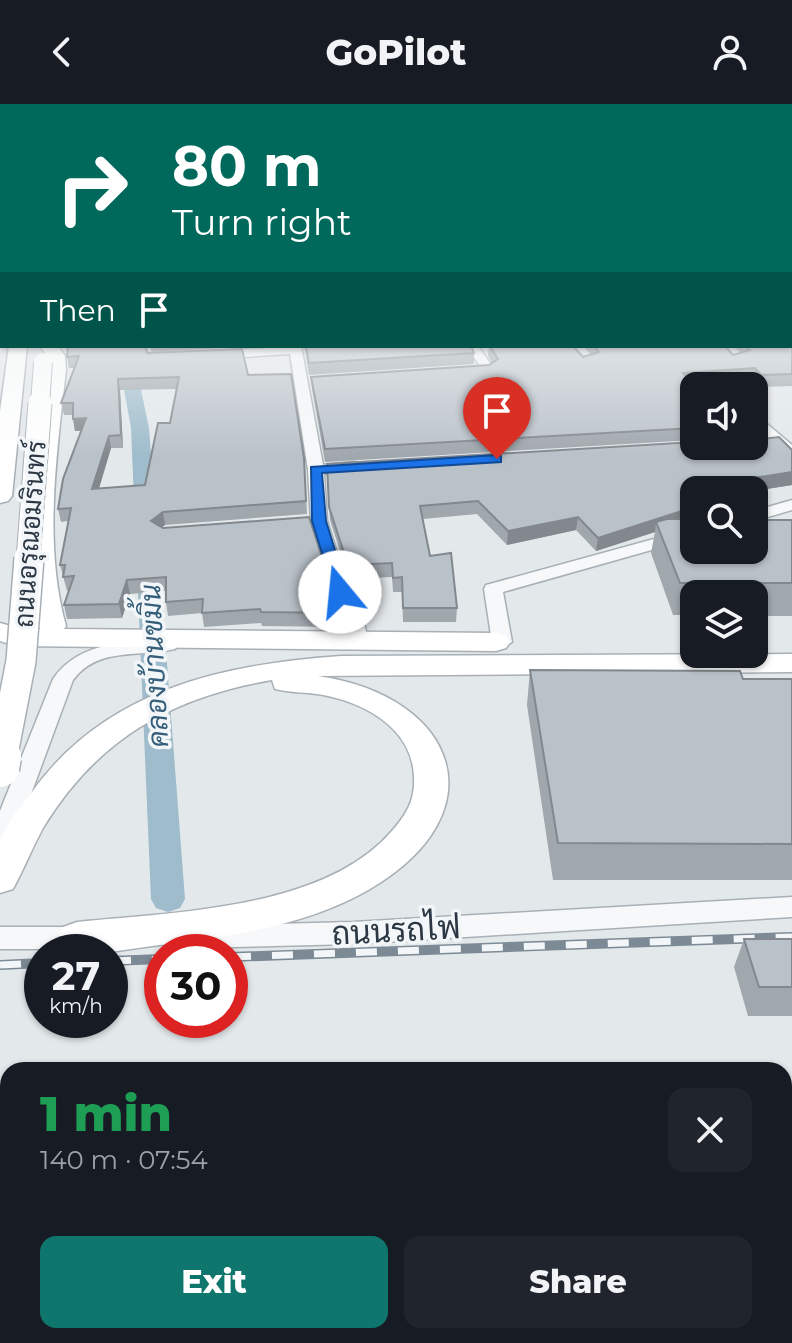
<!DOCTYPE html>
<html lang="en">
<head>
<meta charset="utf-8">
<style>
	body { margin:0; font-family:Montserrat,Sarabun,sans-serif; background:#20242c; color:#f1f3f6; height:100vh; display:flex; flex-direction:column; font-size:30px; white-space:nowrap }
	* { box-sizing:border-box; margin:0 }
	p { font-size:26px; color:#9ea1a6 }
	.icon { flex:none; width:44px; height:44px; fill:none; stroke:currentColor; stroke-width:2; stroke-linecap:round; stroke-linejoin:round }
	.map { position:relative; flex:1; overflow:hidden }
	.panel { position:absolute; left:0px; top:958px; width:792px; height:282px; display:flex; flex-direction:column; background:#171b24; border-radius:24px 24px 0 0; box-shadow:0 2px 6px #0004 }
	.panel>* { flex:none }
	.banner { position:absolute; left:0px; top:0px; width:792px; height:244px; box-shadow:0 2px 6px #0004; background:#00695c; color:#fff; overflow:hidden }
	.tools { position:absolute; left:680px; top:268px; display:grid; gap:16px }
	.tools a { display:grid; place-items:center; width:88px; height:88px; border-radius:16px; background:#171b24; box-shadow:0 2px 6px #0004; font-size:40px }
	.speed { position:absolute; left:24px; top:830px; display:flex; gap:16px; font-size:40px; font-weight:700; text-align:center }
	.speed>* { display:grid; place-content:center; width:104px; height:104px; border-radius:50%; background:#171b24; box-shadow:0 2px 6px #0004; line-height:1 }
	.speed small { font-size:20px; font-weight:400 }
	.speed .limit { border:12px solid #d22; background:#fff; color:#111 }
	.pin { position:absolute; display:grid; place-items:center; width:68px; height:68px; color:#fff; margin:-82px -34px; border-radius:50% 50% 50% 0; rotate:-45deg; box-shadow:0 0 8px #0007 }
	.pin .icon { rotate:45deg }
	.me { position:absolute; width:88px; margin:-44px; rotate:343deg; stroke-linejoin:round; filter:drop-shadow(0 0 6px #0008) }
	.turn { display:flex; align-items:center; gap:28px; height:168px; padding:0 40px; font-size:36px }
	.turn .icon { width:104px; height:104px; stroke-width:2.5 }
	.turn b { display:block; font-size:56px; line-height:68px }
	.then { display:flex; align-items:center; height:76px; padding:0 40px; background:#0003; gap:16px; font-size:30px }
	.round { display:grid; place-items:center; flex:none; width:84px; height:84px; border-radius:16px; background:#20242c }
	.headline { display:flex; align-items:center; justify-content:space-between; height:136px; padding:0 40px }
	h1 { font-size:48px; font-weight:800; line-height:60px; color:#1e9e55 }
	.action { display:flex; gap:16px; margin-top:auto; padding:16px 40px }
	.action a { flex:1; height:92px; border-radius:16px; background:#0f766e; color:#fff; font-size:32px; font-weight:800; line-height:92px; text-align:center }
	.action a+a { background:#20242c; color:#f1f3f6 }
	header { display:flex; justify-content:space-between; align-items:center; height:104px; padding:0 40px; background:#171b24; font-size:36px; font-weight:800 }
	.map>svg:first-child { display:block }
	.water { fill:#9ebccb }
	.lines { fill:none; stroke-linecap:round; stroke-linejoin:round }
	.canal { fill:#9ebccb; fill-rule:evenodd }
	.street-casing { stroke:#a8b0b6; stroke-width:3 }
	.secondary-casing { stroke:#a8b0b6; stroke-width:3 }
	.street { fill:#f6f8f9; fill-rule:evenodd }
	.secondary { fill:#fff; fill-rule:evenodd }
	.rail-casing { stroke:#7c8a95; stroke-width:10 }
	.rail { stroke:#f3f6f8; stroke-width:7; stroke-dasharray:21; stroke-linecap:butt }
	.secondary-bridge-far3-casing { stroke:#a8b0b6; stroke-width:20; stroke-linecap:butt }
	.secondary-bridge-far2-casing { stroke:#a8b0b6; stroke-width:25; stroke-linecap:butt }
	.secondary-bridge-far1-casing { stroke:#a8b0b6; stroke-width:32; stroke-linecap:butt }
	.secondary-bridge-casing { stroke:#a8b0b6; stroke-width:41; stroke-linecap:butt }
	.secondary-bridge-far3 { stroke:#fff; stroke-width:18 }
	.secondary-bridge-far2 { stroke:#fff; stroke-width:23 }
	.secondary-bridge-far1 { stroke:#fff; stroke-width:29 }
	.secondary-bridge { stroke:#fff; stroke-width:38 }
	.wall { fill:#a0a7ad; fill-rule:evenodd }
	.shaded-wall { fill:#82888d }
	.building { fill:#bac2c9; stroke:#82888d; stroke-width:2; fill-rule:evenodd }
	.route { fill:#1a73e8; stroke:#114b97; stroke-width:2 }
	.labels { text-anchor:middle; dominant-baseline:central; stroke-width:7; stroke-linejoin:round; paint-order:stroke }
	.street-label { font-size:26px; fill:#2b3844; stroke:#f3f6f8 }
	.water-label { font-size:28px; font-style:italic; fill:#345e79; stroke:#f3f6f8 }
	.near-street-label { font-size:32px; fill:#2b3844; stroke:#f3f6f8 }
</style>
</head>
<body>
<header><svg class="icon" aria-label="back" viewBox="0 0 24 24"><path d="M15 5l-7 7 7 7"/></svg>GoPilot<svg class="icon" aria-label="person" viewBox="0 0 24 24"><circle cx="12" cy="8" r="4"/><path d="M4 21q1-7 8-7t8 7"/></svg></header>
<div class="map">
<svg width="792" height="1239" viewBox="0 0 792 1239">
	<rect width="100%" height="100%" fill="#e3e8eb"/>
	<polygon class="water" points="0,1096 8,1097 8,1232 663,1232 664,1239 0,1239"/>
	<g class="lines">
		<polygon class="canal" points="131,242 147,242 154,266 140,281 149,324 185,795 180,804 168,808 156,804 151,795 131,324 123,280 137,265"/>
		<defs>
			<g id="street">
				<polygon points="301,242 323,361 355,358 363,363 355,368 324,370 327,417 349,486 360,499 368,537 358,543 348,537 342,500 331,488 311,417 308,366 290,250 214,255 208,251 214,247"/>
				<polygon points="466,242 478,242 494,265 493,268 461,271 461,265 480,262"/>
				<polygon points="754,309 792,341 792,354 787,352 754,321"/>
				<polygon points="792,396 792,406 754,417 754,407"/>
				<polygon points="694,424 694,434 503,488 512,538 502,544 492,538 484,485 486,481"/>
				<path d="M168,535L175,537L178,541L175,545C140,554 98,542 73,576L13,739L9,745L0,748V707L53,575C79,537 126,538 168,535Z"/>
				<polygon points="792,793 792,813 353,840 190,844 180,841 176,833 180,825 190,822 353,818"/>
				<polygon points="0,823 88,823 98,826 102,834 98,842 88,845 0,845"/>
			</g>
			<g id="secondary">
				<polygon points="9,242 27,242 12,392 8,397 0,399 0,307"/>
				<path d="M40,242H58L65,252L66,266C57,349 43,440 66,522L64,525L496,529L506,532L510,538L506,544L496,547L15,542L0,537V519L18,524L40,525C13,467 38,330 48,266L47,252Z"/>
				<path d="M792,550V568L318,572C457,592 501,708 370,785C309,821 229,833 160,841C130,844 91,855 63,845L57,834L63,823L77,818C173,808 323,806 391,728C406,711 415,697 414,674C413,625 366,599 323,591C307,588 291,589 275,585L272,576C172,593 97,635 43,724C32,744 24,765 13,785L0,789C0,774 0,755 0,740C3,722 21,703 32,688C105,586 222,560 341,552Z"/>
			</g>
		</defs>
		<use href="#street" class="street-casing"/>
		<use href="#secondary" class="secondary-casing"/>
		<use href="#street" class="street"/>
		<use href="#secondary" class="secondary"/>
		<defs>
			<g id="rail">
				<polyline points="230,853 792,833"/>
				<polyline points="110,857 162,855"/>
				<polyline points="0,861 42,859"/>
			</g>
		</defs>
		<use href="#rail" class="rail-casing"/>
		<use href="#rail" class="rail"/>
		<defs>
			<polyline id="secondary-bridge-far3" points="40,301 43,258"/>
			<polyline id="secondary-bridge-far2" points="28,456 40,299"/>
			<polyline id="secondary-bridge-far1" points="2,655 21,557 29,454"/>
			<polyline id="secondary-bridge" points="0,664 2,653"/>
		</defs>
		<use href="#secondary-bridge-far3" class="secondary-bridge-far3-casing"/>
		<use href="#secondary-bridge-far2" class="secondary-bridge-far2-casing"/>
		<use href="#secondary-bridge-far1" class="secondary-bridge-far1-casing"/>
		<use href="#secondary-bridge" class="secondary-bridge-casing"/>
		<use href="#secondary-bridge-far3" class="secondary-bridge-far3"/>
		<use href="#secondary-bridge-far2" class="secondary-bridge-far2"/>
		<use href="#secondary-bridge-far1" class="secondary-bridge-far1"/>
		<use href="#secondary-bridge" class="secondary-bridge"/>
	</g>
	<g class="wall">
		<polygon points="792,180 792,282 758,283 752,276 693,280 694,336 325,358 312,285 311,273 489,261 492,259 488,252 489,242 573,242 583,253 591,251 583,242 725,242 733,251 740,249 734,242 790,242"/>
		<polygon points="151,242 239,242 239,243 151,248"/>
		<polygon points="304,242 471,242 474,249 474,260 309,271"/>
		<path d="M147,249L248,271L304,354L307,410L165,421L162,423L340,509L341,523L262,522L261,519L204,523L202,509L168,512L166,498V487L130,490L122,514L67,515L64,501L69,486L67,487L60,461L68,417L61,418L58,405L81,327H75L73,311H64L61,299L74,264H69L67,253ZM177,285L170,319L145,381L99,384L111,344H123L120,286Z"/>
		<polygon points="327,360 792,381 754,387 694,386 694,446 792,416 792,512 754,512 754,490 694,490 694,511 673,511 651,449 655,428 596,447 576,426 507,441 477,410 423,415 430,452 457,504 456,518 403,518 402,488 393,488 392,473 349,475 330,416"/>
		<polygon points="530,566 743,575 792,575 792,776 553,776 527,601"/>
		<polygon points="744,835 792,835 792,912 748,912 734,863"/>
		<polygon points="784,1106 792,1106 792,1239 727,1239 727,1232 784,1232"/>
	</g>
	<g class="shaded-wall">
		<polygon points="118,275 120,286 123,344 121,331"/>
		<polygon points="86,314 88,326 75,327 73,315"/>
		<polygon points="109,332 111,344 95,398 92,385"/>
		<polygon points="792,368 792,381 754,387 732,386 734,377"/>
		<polygon points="694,403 694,415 656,418 655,428 596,447 598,434"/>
		<polygon points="163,408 165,421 153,430 151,417"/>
		<polygon points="578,413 576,426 507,441 508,427"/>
		<polygon points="127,476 130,490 122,514 119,500"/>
	</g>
	<g class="building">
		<polygon points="790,180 792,180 792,270 761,271 755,264 683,269 696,282 694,282 694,324 325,345 311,273 489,261 498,255 490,242 573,242 583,253 599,248 594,242 725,242 733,251 750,246 746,242 790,242"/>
		<path d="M68,242H145L147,249L242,245L248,271L291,270L304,354L306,397L163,408L151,417L163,424L309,413L340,509L261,508L260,505L202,509L203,495L166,498V473L127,476L119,500L64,501L74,472L63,473L65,461H60L71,404L58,405L63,375L86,314L73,315V299H61L79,252L67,253ZM179,273L170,319H158L145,381L92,385L109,332L121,331L118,275Z"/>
		<polygon points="306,242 471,242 474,249 309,259"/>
		<polygon points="779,333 792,346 792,368 734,377 743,386 694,386 694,403 598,434 578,413 508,427 478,397 420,402 430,452 451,449 457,504 403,504 402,473 393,474 392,459 348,461 329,403 327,360 694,338 694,342 754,342 754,336"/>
		<polygon points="667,415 694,415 694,446 754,446 754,416 792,416 792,479 680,479 656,418"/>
		<polygon points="530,566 740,567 743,575 792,575 792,740 558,739"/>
		<polygon points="744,835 792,835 792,883 759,883"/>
		<rect x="784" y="1106" width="8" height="94"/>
		<polygon points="784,1217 792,1219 792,1239 740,1239 740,1232 784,1232"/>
	</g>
	<linearGradient id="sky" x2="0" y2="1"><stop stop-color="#8ab7dc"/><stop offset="0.51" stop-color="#f2f5f6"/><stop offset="1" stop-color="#f2f5f6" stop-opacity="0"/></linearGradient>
	<rect width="792" height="353" fill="url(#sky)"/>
	<polygon class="route" points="497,351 501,352 501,358 322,369 326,417 348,488 340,492 335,491 312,417 311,363"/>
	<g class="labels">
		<g class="street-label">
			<text transform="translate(30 430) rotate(-86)">ถนนอรุณอมรินทร์</text>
		</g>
		<g class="water-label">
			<text transform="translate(154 562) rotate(-93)">คลองบ้านขมิ้น</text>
		</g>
		<g class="near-street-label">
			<text transform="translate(396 826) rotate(-3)">ถนนรถไฟ</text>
		</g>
	</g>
</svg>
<div class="tools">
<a><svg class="icon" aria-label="sound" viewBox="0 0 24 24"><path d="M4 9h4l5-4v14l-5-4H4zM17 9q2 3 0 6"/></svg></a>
<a><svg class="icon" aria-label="search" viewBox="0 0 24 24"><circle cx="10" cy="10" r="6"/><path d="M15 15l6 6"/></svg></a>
<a><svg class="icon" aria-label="layers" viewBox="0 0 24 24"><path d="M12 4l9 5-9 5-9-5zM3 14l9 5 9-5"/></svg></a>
</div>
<div class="speed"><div>27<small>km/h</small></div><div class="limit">30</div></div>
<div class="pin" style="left:497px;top:355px;background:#d93025"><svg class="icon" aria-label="arrive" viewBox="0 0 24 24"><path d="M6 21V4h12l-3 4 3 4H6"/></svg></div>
<svg class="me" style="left:340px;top:488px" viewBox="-20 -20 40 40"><circle r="19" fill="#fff"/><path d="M0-13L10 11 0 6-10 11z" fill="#1a73e8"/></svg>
<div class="banner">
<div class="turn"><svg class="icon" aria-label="right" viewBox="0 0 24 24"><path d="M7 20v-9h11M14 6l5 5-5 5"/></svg><div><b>80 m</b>Turn right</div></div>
<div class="then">Then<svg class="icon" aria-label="arrive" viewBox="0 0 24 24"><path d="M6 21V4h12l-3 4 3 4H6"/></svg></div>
</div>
<section class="panel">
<div class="headline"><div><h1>1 min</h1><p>140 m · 07:54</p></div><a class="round"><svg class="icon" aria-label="close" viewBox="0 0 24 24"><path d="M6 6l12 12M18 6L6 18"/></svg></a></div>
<div class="action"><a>Exit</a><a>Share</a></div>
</section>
</div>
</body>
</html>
